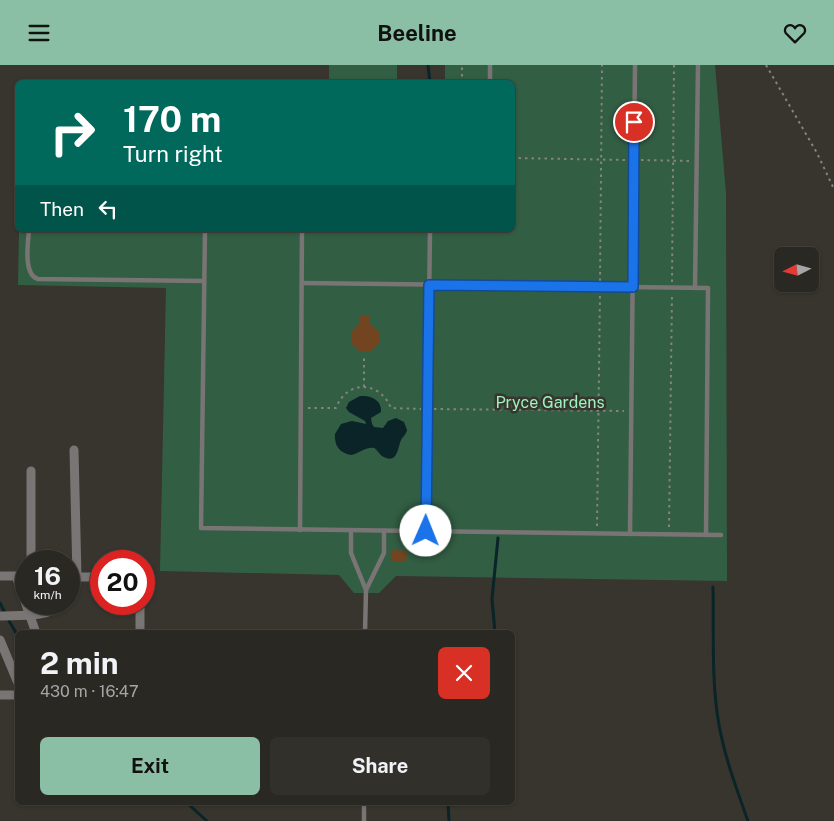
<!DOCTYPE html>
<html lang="en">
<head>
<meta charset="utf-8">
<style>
	body { margin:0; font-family:"Public Sans",sans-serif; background:#31302a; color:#f1f3f6; height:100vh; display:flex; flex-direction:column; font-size:19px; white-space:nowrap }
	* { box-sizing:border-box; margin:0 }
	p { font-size:16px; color:#a5a6a5 }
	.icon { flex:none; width:28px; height:28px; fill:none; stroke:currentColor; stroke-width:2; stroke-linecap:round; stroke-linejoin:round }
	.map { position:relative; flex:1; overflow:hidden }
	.details { position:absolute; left:15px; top:565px; width:500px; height:175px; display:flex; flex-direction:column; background:#292822; border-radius:8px; box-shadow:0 1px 4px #0004,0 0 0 1px #454440 }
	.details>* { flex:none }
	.top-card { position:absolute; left:15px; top:15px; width:500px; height:152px; border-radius:8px; box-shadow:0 1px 4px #0004,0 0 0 1px #454440; background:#00695c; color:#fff; overflow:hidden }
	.needle { width:32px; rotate:264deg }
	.controls { position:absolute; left:774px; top:182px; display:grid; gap:10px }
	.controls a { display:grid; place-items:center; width:45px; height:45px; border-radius:8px; background:#292822; box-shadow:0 1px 4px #0004,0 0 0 1px #454440; font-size:25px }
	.speed { position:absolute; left:15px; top:485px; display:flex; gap:10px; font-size:25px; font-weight:700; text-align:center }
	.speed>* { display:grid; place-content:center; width:65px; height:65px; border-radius:50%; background:#292822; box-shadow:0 1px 4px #0004,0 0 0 1px #454440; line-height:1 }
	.speed small { font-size:12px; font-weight:400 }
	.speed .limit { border:8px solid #d22; background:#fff; color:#111 }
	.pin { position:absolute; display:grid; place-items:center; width:42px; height:42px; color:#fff; margin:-21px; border:2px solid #fff; border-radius:50%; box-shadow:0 1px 5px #0007 }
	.me { position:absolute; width:55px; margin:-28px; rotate:1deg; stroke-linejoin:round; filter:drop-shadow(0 0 4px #0008) }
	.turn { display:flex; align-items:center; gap:18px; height:105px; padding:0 25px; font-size:22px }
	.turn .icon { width:65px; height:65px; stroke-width:2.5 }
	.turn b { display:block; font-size:35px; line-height:42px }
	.then { display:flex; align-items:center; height:48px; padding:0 25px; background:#0003; gap:10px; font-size:19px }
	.round { display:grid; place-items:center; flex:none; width:52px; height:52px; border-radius:8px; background:#31302a }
	.headline { display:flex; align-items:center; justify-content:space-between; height:85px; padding:0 25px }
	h1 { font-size:30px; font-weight:700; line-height:38px }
	.action { display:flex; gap:10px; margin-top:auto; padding:10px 25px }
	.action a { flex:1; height:58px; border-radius:8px; background:#8abfa5; color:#111; font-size:20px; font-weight:700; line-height:58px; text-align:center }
	.action a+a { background:#31302a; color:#f1f3f6 }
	header { display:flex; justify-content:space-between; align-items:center; height:65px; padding:0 25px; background:#8abfa5; color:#111; font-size:22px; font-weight:700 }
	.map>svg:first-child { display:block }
	.green { fill:#325e44 }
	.water { fill:#0a2427 }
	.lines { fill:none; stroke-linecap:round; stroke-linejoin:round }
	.stream { stroke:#0a2427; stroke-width:3 }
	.building { fill:#724420 }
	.path { stroke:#85837d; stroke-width:2; stroke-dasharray:2.5 4; stroke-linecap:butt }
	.service { stroke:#797574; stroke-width:4.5 }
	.minor { stroke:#797574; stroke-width:9 }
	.route-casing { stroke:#114b97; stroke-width:12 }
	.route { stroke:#1a73e8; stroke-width:9 }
	.labels { text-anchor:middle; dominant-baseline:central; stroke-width:5; stroke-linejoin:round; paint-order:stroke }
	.park-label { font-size:16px; fill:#9df3bf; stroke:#37352e }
</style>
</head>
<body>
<header><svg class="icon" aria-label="menu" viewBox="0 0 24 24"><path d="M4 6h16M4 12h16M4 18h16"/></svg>Beeline<svg class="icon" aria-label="heart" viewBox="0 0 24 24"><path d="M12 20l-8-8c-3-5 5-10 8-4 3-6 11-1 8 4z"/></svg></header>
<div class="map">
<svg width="834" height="756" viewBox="0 0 834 756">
	<rect width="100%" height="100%" fill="#37352e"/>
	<g class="green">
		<rect x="329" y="0" width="68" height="17"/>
		<polygon points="445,0 715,0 726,128 727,516 396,511 379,528 354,528 339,510 160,506 166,223 18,220 19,165 512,165 512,18 445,17"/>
	</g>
	<path class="water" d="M360,331C371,330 382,335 381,347L371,353L372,359L374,362L383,363L388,356L396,353L404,357L407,365C406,370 403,371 401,375C398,381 398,401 382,391C379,389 377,384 374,383C367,381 358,389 351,390C340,388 334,381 335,369L341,359L352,356L366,359L365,356L349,347L346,343L349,337Z"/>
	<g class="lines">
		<g class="stream">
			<polyline points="428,0 430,18"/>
			<path d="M713,522C714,567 711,615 719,660C725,693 737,725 748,756"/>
			<polyline points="0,538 4,546"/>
			<polyline points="9,556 18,571"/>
			<polyline points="495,568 492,534 498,473"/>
			<polyline points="187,738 207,756"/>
			<polyline points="448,738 449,756"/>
		</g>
	</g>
	<g class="building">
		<polygon points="370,250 370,259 379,267 379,278 371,286 360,287 352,279 351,267 359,259 359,251"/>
		<polygon points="392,485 407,486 406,497 391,496"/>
	</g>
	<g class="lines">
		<g class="path">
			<polyline points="766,0 817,88 834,124"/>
			<polyline points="462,18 462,0"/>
			<polyline points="512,93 627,95"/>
			<polyline points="641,95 689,96"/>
			<polyline points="600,216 602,0"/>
			<polyline points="672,217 674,0"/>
			<polyline points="364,322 364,291"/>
			<path d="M308,343H336C347,314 380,316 391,343L421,344"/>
			<polyline points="434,344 624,346"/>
			<polyline points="597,461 600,228"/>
			<polyline points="669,462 672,229"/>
		</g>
		<g class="service">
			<polyline points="490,18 490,0"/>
			<path d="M29,165C28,178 23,210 38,214L204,216"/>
			<polyline points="205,165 201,463 721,470"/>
			<polyline points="302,218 708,223 706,470"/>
			<polyline points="695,223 698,0"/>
			<polyline points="300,465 302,165"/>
			<polyline points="351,465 351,488 366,525 365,568"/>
			<polyline points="426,466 430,165"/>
			<polyline points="630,469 635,0"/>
			<polyline points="366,525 384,488 384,466"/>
			<polyline points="364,756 364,738"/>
		</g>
		<g class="minor">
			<polyline points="31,496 31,406"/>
			<polyline points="0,511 26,511"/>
			<polyline points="16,511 36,568"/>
			<polyline points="69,512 101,512"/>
			<polyline points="69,532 77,512 74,385"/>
			<path d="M0,551C19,550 48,553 63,539"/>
			<polyline points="140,568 140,539"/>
			<polyline points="0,575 18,618"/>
			<polyline points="0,630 18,630"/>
		</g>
	</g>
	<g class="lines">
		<defs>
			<polyline id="route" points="426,466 429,220 633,222 634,57"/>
		</defs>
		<use href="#route" class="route-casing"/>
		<use href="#route" class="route"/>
	</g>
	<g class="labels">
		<g class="park-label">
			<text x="550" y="337">Pryce Gardens</text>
		</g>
	</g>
</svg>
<div class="controls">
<a><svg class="needle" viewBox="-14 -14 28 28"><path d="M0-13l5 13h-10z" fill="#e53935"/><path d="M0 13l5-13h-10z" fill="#a5a6a5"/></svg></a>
</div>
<div class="speed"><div>16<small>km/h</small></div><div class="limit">20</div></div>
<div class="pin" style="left:634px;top:57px;background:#d93025"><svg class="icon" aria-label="arrive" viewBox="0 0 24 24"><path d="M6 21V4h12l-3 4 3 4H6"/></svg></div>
<svg class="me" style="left:426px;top:466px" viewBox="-20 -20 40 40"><circle r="19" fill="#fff"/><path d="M0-13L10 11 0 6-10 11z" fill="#1a73e8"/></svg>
<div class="top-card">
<div class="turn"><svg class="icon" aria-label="right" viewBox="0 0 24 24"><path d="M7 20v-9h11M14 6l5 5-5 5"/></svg><div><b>170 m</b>Turn right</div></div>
<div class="then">Then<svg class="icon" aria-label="left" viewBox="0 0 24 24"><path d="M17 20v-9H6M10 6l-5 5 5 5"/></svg></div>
</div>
<section class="details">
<div class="headline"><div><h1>2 min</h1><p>430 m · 16:47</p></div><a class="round" style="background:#d93025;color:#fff"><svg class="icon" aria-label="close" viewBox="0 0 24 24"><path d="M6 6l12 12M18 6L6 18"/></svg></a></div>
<div class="action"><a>Exit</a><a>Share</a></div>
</section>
</div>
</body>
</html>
